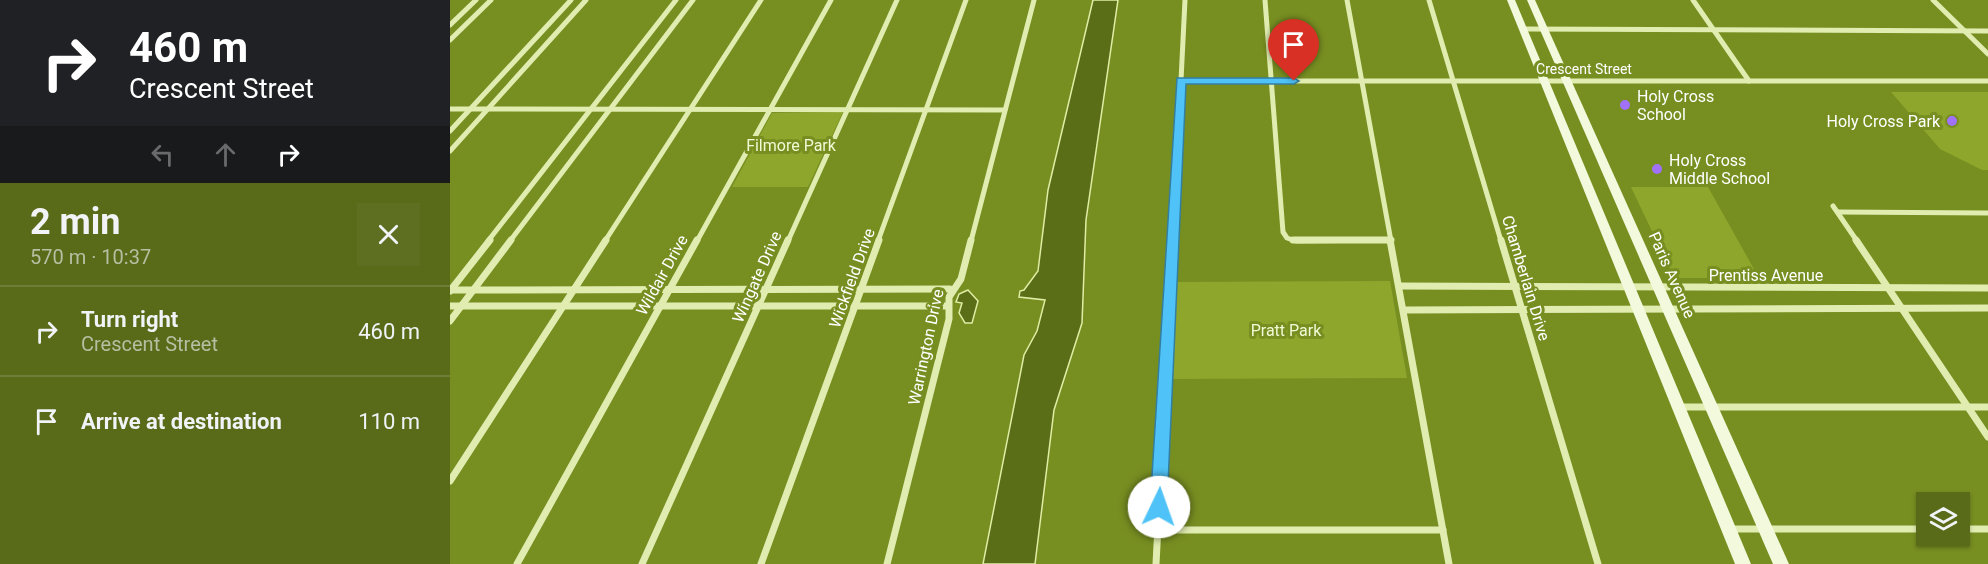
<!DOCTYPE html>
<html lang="en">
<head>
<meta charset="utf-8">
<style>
	body { margin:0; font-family:Roboto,sans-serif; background:#5f6f22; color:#f1f3f6; height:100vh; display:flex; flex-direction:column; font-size:22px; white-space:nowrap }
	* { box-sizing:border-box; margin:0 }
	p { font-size:20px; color:#b7bfa2 }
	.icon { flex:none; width:33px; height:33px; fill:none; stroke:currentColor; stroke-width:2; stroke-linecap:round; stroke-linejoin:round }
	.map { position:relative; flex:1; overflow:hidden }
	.sheet { display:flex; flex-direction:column; background:#596a19; width:450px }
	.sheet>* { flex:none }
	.banner { background:#202124; color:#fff; overflow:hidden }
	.controls { position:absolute; left:1466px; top:492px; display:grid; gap:12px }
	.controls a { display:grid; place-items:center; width:54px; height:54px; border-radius:0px; background:#596a19; box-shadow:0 2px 4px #0004; font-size:30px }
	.pin { position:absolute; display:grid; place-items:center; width:51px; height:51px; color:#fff; margin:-62px -26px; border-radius:50% 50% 50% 0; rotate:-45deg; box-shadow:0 0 6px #0007 }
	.pin .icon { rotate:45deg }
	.me { position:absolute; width:66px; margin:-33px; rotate:3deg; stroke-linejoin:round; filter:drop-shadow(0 0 4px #0008) }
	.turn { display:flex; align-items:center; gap:21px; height:126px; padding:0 30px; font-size:27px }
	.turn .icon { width:78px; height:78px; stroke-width:2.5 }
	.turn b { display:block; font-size:42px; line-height:51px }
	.lanes { display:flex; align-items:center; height:57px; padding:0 30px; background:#0003; justify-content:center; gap:30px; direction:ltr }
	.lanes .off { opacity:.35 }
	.round { display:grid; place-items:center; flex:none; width:63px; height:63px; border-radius:0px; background:#5f6f22 }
	.overview { display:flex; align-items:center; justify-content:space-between; height:102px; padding:0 30px }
	h1 { font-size:36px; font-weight:700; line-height:45px }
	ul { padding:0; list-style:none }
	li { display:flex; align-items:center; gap:18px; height:90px; padding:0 30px; border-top:2px solid #6e7d38 }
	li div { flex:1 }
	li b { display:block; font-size:22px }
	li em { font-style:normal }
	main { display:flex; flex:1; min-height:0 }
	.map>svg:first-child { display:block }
	.green { fill:#8ea62b }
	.water { fill:#5a6d17; stroke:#e0eda4; stroke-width:1.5 }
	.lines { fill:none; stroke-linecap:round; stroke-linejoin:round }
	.street-far1 { stroke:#e0ecb0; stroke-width:5 }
	.street { stroke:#e0ecb0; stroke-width:7 }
	.secondary { fill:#f3f9dc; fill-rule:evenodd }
	.route { fill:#4fc3f7; stroke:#337fa1; stroke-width:1.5 }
	.poi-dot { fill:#a271f9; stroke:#778e21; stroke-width:2 }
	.labels { text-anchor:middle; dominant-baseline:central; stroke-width:6; stroke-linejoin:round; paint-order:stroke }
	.far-street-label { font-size:14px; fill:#fff; stroke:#778e21 }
	.poi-label { font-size:16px; fill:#fff; stroke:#778e21; text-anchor:start }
	.park-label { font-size:16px; fill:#f2f9d5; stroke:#778e21 }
	.street-label { font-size:16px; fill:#fff; stroke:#778e21 }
</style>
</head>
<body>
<main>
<section class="sheet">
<div class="banner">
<div class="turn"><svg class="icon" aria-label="right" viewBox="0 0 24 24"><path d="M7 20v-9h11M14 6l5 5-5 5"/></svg><div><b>460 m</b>Crescent Street</div></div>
<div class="lanes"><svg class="icon off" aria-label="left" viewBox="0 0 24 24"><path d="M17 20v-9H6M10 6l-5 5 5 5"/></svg><svg class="icon off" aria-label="ahead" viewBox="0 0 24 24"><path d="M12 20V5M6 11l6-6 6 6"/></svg><svg class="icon" aria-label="right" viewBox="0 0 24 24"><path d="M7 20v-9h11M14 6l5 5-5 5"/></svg></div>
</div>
<div class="overview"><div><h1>2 min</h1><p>570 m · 10:37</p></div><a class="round"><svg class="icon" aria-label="close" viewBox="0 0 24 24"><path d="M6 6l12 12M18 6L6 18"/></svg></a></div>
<ul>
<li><svg class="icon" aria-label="right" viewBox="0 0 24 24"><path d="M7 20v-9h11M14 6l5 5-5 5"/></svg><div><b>Turn right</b><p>Crescent Street</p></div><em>460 m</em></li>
<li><svg class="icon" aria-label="arrive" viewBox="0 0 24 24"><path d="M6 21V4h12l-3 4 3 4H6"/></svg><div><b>Arrive at destination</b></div><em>110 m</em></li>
</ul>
</section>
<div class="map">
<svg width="1538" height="564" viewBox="0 0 1538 564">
	<rect width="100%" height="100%" fill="#778e21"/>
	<g class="green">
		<polygon points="1441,92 1538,92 1538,170 1532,170 1490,149"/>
		<polygon points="393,112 358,187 282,187 322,113"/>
		<polygon points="1181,187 1258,187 1309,278 1224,278"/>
		<polygon points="940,281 957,378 722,379 726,282"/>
	</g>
	<g class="water">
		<polygon points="643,0 668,0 636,220 632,323 604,410 585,564 533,564 574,355 587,331 595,300 569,297 570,291 574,290 588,271 598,190"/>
		<polygon points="518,290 528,301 522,323 515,323 509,313 512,303 506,302 509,294"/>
	</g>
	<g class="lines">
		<g class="street-far1">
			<polyline points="815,0 833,232 837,238 846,241 941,240"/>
			<polyline points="897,0 941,241"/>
			<polyline points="979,0 1051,241"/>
			<polyline points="1243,0 1299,81"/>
			<polyline points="1483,0 1538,54"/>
			<polyline points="0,25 26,0"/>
			<polyline points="1073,29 1538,31"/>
			<polyline points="0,40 41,0"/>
			<polyline points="731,81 1538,81"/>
			<polyline points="0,109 555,110"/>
			<polyline points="0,131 121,0"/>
			<polyline points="0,151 136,0"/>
			<polyline points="1383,206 1407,241"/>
			<polyline points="1388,212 1538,213"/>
			<polyline points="38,241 226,0"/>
			<polyline points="60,241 243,0"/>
			<polyline points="155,241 311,0"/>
			<polyline points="247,241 381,0"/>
			<polyline points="338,241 447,0"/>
			<polyline points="428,241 516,0"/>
			<polyline points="521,241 584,0"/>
			<polyline points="723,241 735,0"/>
		</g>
		<g class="street">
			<polyline points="843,240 941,240"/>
			<polyline points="940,240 999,564"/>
			<polyline points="1051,240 1148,564"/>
			<polyline points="1406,240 1538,437"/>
			<polyline points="949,286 1538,288"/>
			<polyline points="0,290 500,289"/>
			<polyline points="0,291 40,240"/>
			<polyline points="0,306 496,306"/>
			<polyline points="954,310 1538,308"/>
			<polyline points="0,321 61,240"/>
			<polyline points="1230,407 1538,407"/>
			<polyline points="0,481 156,240"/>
			<polyline points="1279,529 1476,529"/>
			<polyline points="1509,529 1538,529"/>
			<polyline points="708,530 993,530"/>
			<polyline points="67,564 247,240"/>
			<polyline points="192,564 338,240"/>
			<polyline points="311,564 429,240"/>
			<polyline points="437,564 499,319 499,297 511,279 521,240"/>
			<polyline points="706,564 723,240"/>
		</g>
		<g class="secondary">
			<polygon points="1057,0 1065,0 1301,564 1285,564"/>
			<polygon points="1077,0 1085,0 1339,564 1323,564"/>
		</g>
	</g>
	<polygon class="route" points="727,78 844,78 849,81 844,84 736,84 717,507 715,513 709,515 703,513 700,507"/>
	<g class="poi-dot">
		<circle cx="1175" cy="105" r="6"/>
		<circle cx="1502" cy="121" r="6"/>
		<circle cx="1207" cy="169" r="6"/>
	</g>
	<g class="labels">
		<g class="far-street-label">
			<text x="1134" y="69">Crescent Street</text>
		</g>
		<g class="poi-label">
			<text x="1187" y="96">Holy Cross<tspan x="1187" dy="18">School</tspan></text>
			<text x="1490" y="121" text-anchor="end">Holy Cross Park</text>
			<text x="1219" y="160">Holy Cross<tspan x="1219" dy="18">Middle School</tspan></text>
		</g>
		<g class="park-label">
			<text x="341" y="145">Filmore Park</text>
			<text x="836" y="330">Pratt Park</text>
		</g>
		<g class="street-label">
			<text transform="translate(212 275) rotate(-61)">Wildair Drive</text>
			<text transform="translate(1222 275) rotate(66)">Paris Avenue</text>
			<text x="1316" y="275">Prentiss Avenue</text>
			<text transform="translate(307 277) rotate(-66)">Wingate Drive</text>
			<text transform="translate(402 278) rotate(-70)">Wickfield Drive</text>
			<text transform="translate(1076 278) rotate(73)">Chamberlain Drive</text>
			<text transform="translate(476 347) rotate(-78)">Warrington Drive</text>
		</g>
	</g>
</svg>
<div class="controls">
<a><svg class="icon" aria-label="layers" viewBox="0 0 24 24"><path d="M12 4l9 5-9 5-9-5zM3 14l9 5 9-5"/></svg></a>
</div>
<div class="pin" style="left:844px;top:81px;background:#d93025"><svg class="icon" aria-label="arrive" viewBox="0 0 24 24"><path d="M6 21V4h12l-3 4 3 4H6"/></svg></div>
<svg class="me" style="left:709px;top:507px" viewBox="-20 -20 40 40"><circle r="19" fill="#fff"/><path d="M0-13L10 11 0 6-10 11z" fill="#4fc3f7"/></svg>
</div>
</main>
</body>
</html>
